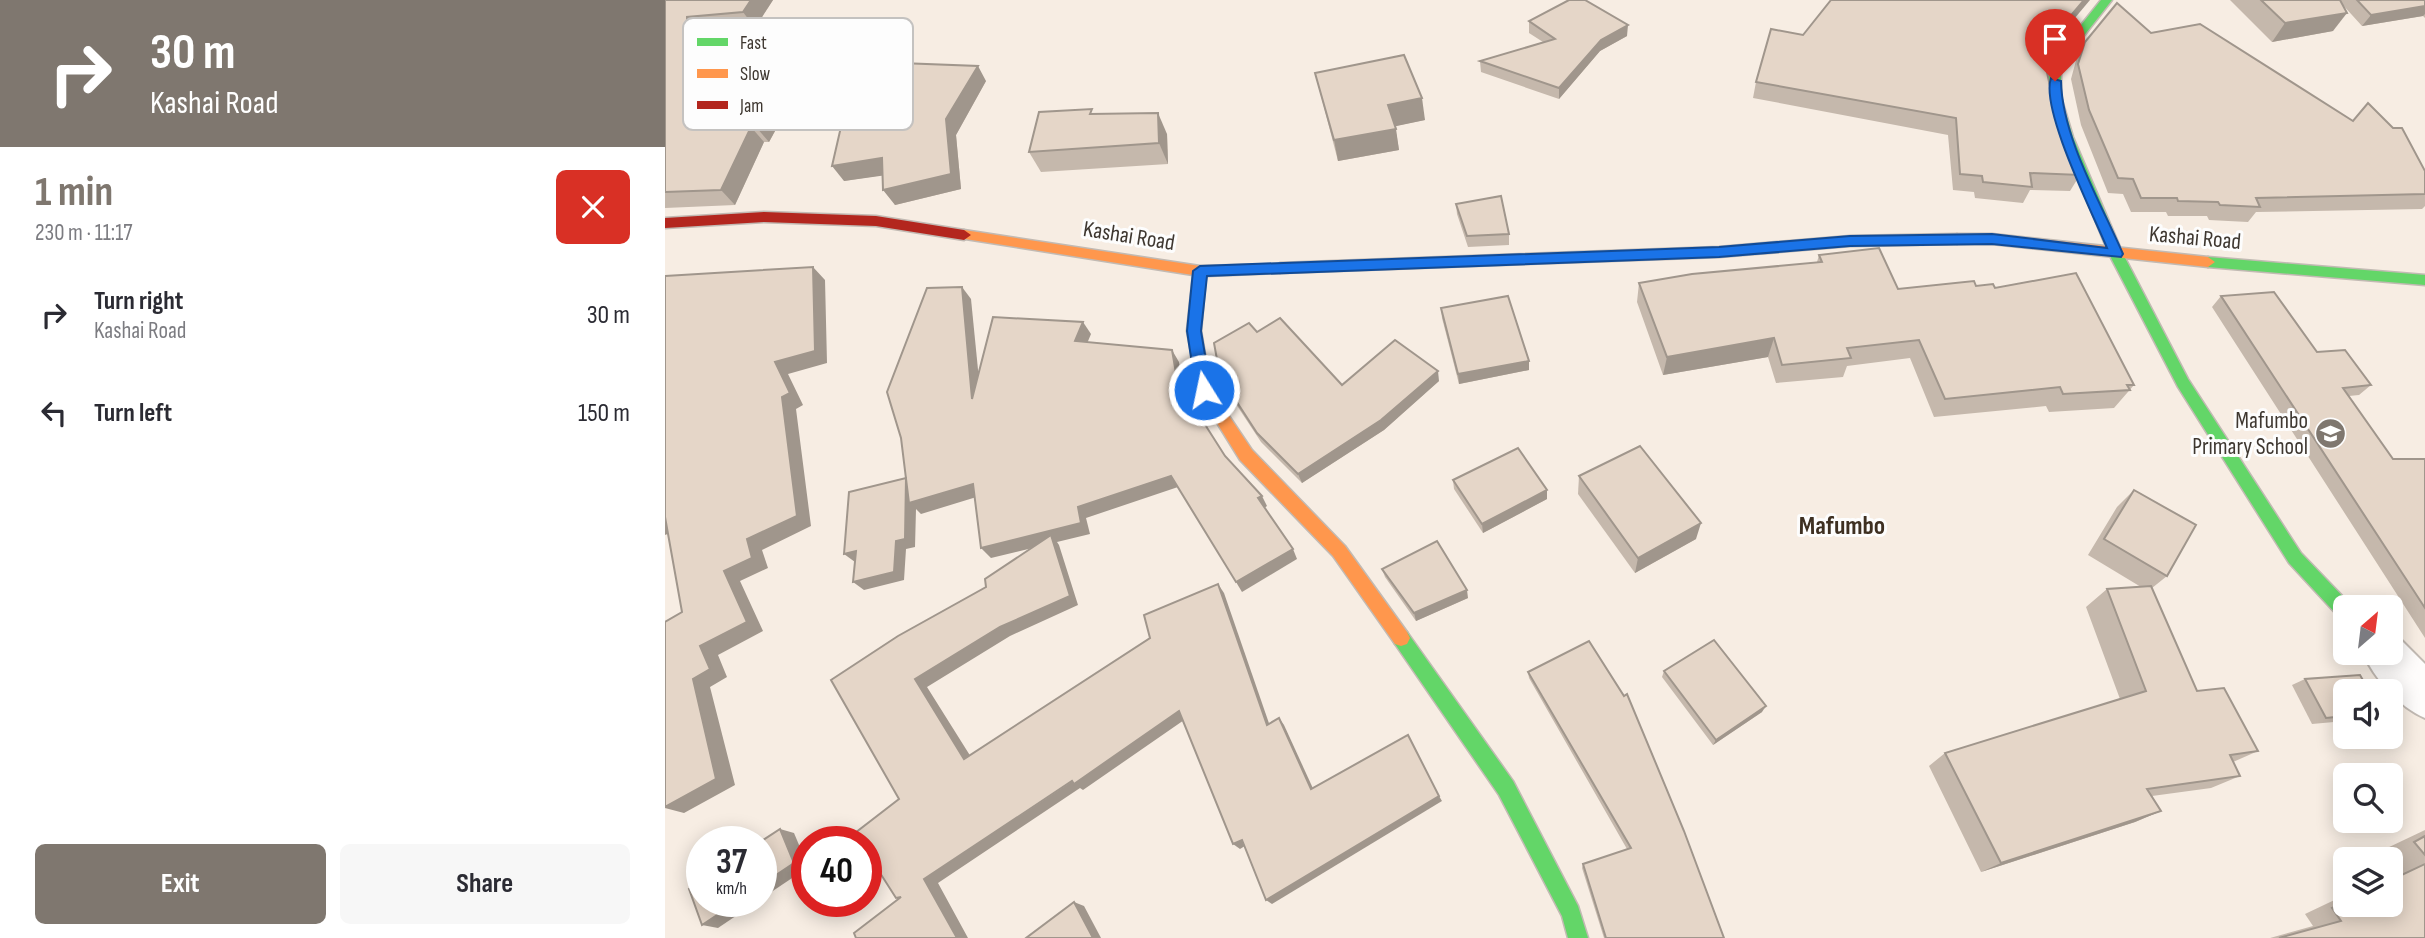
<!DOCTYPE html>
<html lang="en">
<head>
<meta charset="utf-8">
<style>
	body { margin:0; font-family:"Sofia Sans Condensed",sans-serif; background:#f7f7f7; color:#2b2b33; height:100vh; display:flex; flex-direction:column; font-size:26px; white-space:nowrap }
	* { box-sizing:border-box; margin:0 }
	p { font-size:23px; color:#7c7c81 }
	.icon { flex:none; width:38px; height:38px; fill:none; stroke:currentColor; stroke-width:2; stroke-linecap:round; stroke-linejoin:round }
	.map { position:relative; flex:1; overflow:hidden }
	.sheet { display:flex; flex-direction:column; background:#fff; width:665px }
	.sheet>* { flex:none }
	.hud { background:#7f776f; color:#fff; overflow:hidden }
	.needle { width:46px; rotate:28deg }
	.controls { position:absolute; left:1668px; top:595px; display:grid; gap:14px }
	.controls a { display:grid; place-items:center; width:70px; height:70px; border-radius:10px; background:#fff; box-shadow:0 4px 18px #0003; font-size:35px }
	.speed { position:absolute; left:21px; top:826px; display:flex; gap:14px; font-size:35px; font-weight:700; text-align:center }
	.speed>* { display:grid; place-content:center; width:91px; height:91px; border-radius:50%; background:#fff; box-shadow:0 4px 18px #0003; line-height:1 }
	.speed small { font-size:18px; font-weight:400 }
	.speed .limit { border:10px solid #d22; background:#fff; color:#111 }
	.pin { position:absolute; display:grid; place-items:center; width:60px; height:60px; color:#fff; margin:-72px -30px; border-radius:50% 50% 50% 0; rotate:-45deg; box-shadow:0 0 7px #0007 }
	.pin .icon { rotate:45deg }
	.me { position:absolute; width:77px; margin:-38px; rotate:350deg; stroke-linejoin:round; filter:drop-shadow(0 0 5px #0008) }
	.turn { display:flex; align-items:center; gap:24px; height:147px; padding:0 35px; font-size:32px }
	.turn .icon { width:91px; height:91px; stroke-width:2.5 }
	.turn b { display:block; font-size:49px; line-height:60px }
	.round { display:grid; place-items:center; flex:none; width:74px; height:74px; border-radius:10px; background:#f7f7f7 }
	.head { display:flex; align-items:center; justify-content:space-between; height:119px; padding:0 35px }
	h1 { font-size:42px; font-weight:700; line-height:52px; color:#7f776f }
	.cta { display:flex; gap:14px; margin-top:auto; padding:14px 35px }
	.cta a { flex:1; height:80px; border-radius:10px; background:#7f776f; color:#fff; font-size:28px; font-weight:700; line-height:80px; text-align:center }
	.cta a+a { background:#f7f7f7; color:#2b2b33 }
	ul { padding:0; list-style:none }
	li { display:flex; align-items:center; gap:21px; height:98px; padding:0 35px }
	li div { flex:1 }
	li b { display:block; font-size:26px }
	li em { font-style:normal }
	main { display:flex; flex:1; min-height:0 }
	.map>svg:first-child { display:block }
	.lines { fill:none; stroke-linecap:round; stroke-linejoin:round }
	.street-casing { stroke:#c2bab3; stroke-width:4 }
	.fast-casing { stroke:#c2bab3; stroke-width:3 }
	.slow-casing { stroke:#c2bab3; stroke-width:3 }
	.jam-casing { stroke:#c2bab3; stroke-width:3 }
	.street { fill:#fefcfb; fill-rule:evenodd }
	.fast { fill:#63d668; fill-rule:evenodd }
	.slow { fill:#ff974d; fill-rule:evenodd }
	.jam { fill:#b3261e; fill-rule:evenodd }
	.wall { fill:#c5b8ac }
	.shaded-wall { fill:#a0968c }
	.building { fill:#e5d6c8; stroke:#a0968c; stroke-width:2 }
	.route { fill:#1a73e8; stroke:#114b97; stroke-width:2 }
	.labels { text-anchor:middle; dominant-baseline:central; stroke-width:6; stroke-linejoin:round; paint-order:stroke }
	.street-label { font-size:23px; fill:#3e3730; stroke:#fdfdfd }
	.poi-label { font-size:23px; fill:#3e3730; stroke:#fdfdfd; text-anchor:end }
	.quarter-label { font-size:26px; font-weight:bold; fill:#3e3022; stroke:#fdfdfd }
	.key { fill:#fdfdfd; stroke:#c4c2c0; stroke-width:2 }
	.key-label { font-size:19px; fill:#3e3730 }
</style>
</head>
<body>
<main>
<section class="sheet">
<div class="hud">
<div class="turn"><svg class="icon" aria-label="right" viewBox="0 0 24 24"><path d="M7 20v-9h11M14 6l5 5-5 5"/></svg><div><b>30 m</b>Kashai Road</div></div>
</div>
<div class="head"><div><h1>1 min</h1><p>230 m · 11:17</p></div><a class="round" style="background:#d93025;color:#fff"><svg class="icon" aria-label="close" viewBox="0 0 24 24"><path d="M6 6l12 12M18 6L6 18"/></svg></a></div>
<ul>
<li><svg class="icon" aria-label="right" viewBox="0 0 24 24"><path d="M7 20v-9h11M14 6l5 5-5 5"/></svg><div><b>Turn right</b><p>Kashai Road</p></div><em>30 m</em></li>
<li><svg class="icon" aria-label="left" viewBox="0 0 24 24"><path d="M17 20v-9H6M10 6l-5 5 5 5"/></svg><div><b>Turn left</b></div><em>150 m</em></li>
</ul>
<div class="cta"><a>Exit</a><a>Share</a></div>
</section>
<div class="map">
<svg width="1760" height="938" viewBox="0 0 1760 938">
	<rect width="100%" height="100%" fill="#f7ede3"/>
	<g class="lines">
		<defs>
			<path id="street" d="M1726,635L1735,639L1760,664V718C1734,707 1709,678 1698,653H1726Z"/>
			<g id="fast">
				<polygon points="1436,0 1447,0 1396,65 1396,97 1408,137 1458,254 1523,379 1636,553 1686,605 1687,607 1680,607 1680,619 1674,617 1624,563 1513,387 1444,254 1396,137 1384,97 1384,65"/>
				<polygon points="1292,234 1299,239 1292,244 1185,246 1054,257 615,273 608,268 615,263 1054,247 1185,236"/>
				<polygon points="1543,257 1760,275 1760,285 1543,267 1536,262"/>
				<polygon points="736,630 742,632 848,781 913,906 923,938 903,938 897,916 834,795 730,644 727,638 730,632"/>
			</g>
			<g id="slow">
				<polygon points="299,230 535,266 620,264 622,268 615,273 541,276 536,331 546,389 587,450 680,546 742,632 745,638 742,644 736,646 730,644 668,556 575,460 534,394 522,331 528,275 294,238 294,232"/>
				<polygon points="1292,234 1327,234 1543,257 1550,262 1543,267 1327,244 1292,244 1285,239"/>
			</g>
			<polygon id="jam" points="99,212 211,216 299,230 306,235 299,240 211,226 99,222 0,228 0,218"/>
		</defs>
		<use href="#street" class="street-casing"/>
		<use href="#fast" class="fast-casing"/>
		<use href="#slow" class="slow-casing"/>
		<use href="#jam" class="jam-casing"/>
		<use href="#street" class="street"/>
		<use href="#fast" class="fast"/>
		<use href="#slow" class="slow"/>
		<use href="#jam" class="jam"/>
	</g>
	<g class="wall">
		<polygon points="0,0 108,0 90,28 35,33 35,56 321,81 291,135 296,189 230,205 218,175 179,181 177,121 115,122 104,142 99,142 70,205 0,208"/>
		<polygon points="1565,0 1760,0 1760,18 1758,16 1697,26 1677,4 1668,31 1607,42"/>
		<polygon points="864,21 962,36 935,51 894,99 816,72 815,61 878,42 864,33"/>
		<polygon points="1486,33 1760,171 1760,206 1757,209 1591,212 1583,222 1544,220 1542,216 1503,216 1501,212 1466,212 1458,194 1443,193 1416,125 1406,79 1412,57 1420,42"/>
		<polygon points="1138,35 1384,49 1380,63 1390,110 1415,175 1405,191 1365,190 1358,203 1310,198 1309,192 1288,190 1283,135 1088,98 1091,82"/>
		<polygon points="650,73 760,120 730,126 734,150 673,161"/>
		<polygon points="429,114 502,134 503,164 376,172 364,152"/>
		<polygon points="791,204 844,234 844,245 803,247 792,214"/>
		<polygon points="1154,255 1233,289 1311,286 1330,288 1469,385 1449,408 1384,412 1381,406 1269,417 1245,358 1182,366 1178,377 1111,383 1103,357 998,375 972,302 974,283 1152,262"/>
		<polygon points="1556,296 1652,352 1706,385 1694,395 1684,396 1728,459 1760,459 1760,638 1547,307"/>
		<polygon points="776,308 864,361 864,370 794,384 777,318"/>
		<polygon points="592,332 677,385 774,381 719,430 637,483 596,442 559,386 555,376"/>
		<polygon points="914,476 1031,539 970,573 913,494"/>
		<polygon points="788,480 882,490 882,499 818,533 789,489"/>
		<polygon points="1469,490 1502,576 1487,588 1532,691 1593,751 1568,762 1575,776 1546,788 1487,796 1496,811 1470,822 1316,872 1264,766 1280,753 1455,699 1421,607 1442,589 1476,587 1423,555 1452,507"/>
		<polygon points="717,569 803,598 751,621 720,577"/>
		<polygon points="999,671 1097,712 1048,745 997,677"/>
		<polygon points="863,672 959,696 1059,938 939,938 917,868 918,864 962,849 864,678"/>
		<polygon points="1640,679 1680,691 1680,721 1647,724 1627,685"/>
		<polygon points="1760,830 1760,938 1605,938 1648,926 1640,914 1680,895 1680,905 1726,905 1726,873 1735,868 1720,849"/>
	</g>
	<g class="shaded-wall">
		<polygon points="86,0 108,0 90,28 78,12"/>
		<polygon points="1419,0 1425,0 1378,56 1386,39"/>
		<polygon points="1760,6 1760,14 1758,16 1697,26 1706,15"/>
		<polygon points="1682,13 1668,31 1607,42 1620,23"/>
		<polygon points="22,17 35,33 36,71 22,55"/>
		<polygon points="963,25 962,36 935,51 894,99 894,88 936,40"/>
		<polygon points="313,66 321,81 291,135 296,189 230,205 218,190 281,119"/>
		<polygon points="757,98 760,120 727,127 723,105"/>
		<polygon points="102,107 115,122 104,142 91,127"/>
		<polygon points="493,113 502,134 503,164 494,143"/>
		<polygon points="86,127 99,142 70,205 56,190"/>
		<polygon points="731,129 734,150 673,161 669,140"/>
		<polygon points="217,158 229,174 179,181 167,166"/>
		<polygon points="148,267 160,280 162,363 123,374 138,405 131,409 146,526 97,550 103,568 75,581 98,631 53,655 62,677 45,687 70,785 19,813 0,808 35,646 59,571 82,539 110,362"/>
		<polygon points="297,287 306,299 317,410 307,399"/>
		<polygon points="418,322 426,334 418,353 410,341"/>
		<polygon points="1109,338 1103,357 998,375 1002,357"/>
		<polygon points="507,350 514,362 518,390 512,379"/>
		<polygon points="864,361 864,370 794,384 793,374"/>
		<polygon points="773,371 774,381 719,430 637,483 633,474"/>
		<polygon points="506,476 513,487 421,518 425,534 392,542 394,545 413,605 345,636 262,687 311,765 299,759 250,679 388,543 326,558 316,548 413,507"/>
		<polygon points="242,478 308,484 318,495 256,514 251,509 250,547 241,549 239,580 199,590 188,582 231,541"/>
		<polygon points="882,490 882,499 818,533 817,524"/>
		<polygon points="597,496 602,506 598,509 593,498"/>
		<polygon points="0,517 17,528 0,535"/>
		<polygon points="1036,523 1031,539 970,573 973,558"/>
		<polygon points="628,549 632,559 577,592 571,582"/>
		<polygon points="191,551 190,562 179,554"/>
		<polygon points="553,584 559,593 607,732 602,725"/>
		<polygon points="802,590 803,598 751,621 749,613"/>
		<polygon points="1101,706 1097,712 1048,745 1051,740"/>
		<polygon points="514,711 522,718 418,790 415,788 273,883 303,938 292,938 259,879"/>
		<polygon points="614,718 619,725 651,795 646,789"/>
		<polygon points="774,796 777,801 607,904 601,900"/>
		<polygon points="1496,811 1470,822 1316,872 1336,863"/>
		<polygon points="115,829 129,833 142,864 142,868 96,899 96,885"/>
		<polygon points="577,840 583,844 575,849 568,844"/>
		<polygon points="73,901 93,901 53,928 37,925"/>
		<polygon points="409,902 419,906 436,938 428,938"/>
	</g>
	<g class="building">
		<polygon points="0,0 86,0 78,12 22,17 22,55 313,66 281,119 286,174 218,190 217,158 167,166 181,105 102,107 91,127 86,127 56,190 0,192"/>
		<polygon points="904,0 920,0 963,25 936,40 894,88 815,61 890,39 864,21"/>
		<polygon points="1166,0 1419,0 1386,39 1380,63 1390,110 1415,175 1365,173 1367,187 1318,182 1317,176 1295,174 1291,118 1091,82 1106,29 1138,35"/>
		<polygon points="1596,0 1675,0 1682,13 1620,23"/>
		<polygon points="1692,0 1760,0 1760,6 1706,15"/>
		<polygon points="1452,3 1486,33 1535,24 1688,121 1703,103 1728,128 1737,128 1760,171 1760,194 1591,198 1595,207 1555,205 1553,202 1513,201 1512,198 1476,198 1468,179 1453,178 1424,110 1413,64 1420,42"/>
		<polygon points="739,55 757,98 723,105 731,129 669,140 650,73"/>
		<polygon points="427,109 425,114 493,113 494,143 364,152 374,112"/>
		<polygon points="836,196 844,234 802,236 791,204"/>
		<polygon points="1214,248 1233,289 1309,281 1311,286 1328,284 1330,288 1411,273 1469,385 1462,385 1465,390 1398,394 1395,387 1280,399 1254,340 1182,348 1186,358 1117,365 1109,338 1002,357 974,283 1027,274 1157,262 1154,255"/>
		<polygon points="148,267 150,351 110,362 125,393 117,397 132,516 82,539 87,558 59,571 82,622 35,646 45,669 28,679 51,779 0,807 0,622 17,612 0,517 0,276"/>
		<polygon points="297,287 307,399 328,317 418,322 410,341 507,350 512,379 518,390 560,456 597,496 593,498 628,549 571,582 506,476 413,507 416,523 316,548 308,484 244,503 236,438 222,392 262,288"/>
		<polygon points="1609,292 1652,352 1680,350 1706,385 1678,388 1728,459 1760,459 1760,608 1556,296"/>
		<polygon points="843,296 864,361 793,374 776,308"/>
		<polygon points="615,318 677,385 730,340 773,371 716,420 633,474 592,433 555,376 549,343 584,323 592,332"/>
		<polygon points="975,446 1036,523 973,558 914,476"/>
		<polygon points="853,448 882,490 817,524 788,480"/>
		<polygon points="241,478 240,539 231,541 229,572 188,582 191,551 179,554 184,492"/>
		<polygon points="1469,490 1531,525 1502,576 1439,539"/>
		<polygon points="386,535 405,596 335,627 250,679 299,759 485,638 479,615 553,584 602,725 614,718 646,789 743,735 774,796 601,900 577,840 568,844 514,711 409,784 407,781 259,879 292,938 191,938 189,933 236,897 231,898 201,851 201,842 196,842 190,833 234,799 166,680 233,636 321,587 320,579"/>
		<polygon points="772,541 802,590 749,613 717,569"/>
		<polygon points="1486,586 1532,691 1559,688 1593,751 1565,755 1575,776 1482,789 1496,811 1336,863 1280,753 1481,691 1442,589"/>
		<polygon points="1049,640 1101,706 1051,740 999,671"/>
		<polygon points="924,641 959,696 962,694 1019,831 1059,938 941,938 918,864 966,848 863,672"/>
		<polygon points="1695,675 1704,691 1680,691 1680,716 1661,718 1640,679"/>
		<polygon points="115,829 129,863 96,885 96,842 95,842"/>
		<polygon points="1760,836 1760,855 1749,842"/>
		<polygon points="1760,864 1760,938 1614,938 1676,921 1667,908 1680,902 1680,905 1726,905 1726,880"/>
		<polygon points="37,881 37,901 73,901 37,925 24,889"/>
		<polygon points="409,902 428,938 361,938"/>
	</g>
	<path class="route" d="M1386,78L1396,81C1397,137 1436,203 1458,254L1456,257L1327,244L1185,246L1054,257L542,276L536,331L546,390L539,397L531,390L522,331L528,271L535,266L1054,247L1185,236L1327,234L1442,248C1428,214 1375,109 1386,78Z"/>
	<defs>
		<symbol id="school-disc" viewBox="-11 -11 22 22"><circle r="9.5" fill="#7f776f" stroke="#fdfdfd"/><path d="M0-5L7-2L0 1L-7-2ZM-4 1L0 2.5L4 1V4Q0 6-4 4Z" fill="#fff"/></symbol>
	</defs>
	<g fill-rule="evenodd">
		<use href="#school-disc" x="1648" y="416" width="35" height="35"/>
	</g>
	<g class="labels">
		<g class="street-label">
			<text transform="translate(464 236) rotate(9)">Kashai Road</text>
			<text transform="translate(1530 238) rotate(5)">Kashai Road</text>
		</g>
		<g class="poi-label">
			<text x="1643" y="421">Mafumbo<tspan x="1643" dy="26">Primary School</tspan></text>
		</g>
		<g class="quarter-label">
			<text x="1177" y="526">Mafumbo</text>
		</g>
	</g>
	<rect x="18" y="18" width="230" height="112" rx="10" class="key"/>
	<rect x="32" y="38" width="31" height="8" fill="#63d668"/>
	<rect x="32" y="69" width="31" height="9" fill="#ff974d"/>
	<rect x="32" y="101" width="31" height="8" fill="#b3261e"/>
	<g class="key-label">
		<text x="75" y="49">Fast</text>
		<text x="75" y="80">Slow</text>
		<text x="75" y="112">Jam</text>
	</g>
</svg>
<div class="controls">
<a><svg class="needle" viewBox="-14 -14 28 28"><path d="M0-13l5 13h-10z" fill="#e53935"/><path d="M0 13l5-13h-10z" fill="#7c7c81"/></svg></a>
<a><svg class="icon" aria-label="sound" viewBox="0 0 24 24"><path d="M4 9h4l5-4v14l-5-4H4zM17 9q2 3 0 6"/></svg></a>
<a><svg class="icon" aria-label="search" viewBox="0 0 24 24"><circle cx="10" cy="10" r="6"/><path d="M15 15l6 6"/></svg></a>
<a><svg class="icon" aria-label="layers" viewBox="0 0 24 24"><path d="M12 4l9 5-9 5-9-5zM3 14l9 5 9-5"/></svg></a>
</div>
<div class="speed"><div>37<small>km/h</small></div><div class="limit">40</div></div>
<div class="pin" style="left:1390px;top:81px;background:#d93025"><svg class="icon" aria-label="arrive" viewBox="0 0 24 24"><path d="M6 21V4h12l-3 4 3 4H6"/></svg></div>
<svg class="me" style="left:539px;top:390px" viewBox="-20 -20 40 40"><circle r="17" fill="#1a73e8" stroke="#fff" stroke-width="3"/><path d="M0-11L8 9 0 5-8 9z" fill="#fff"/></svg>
</div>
</main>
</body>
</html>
